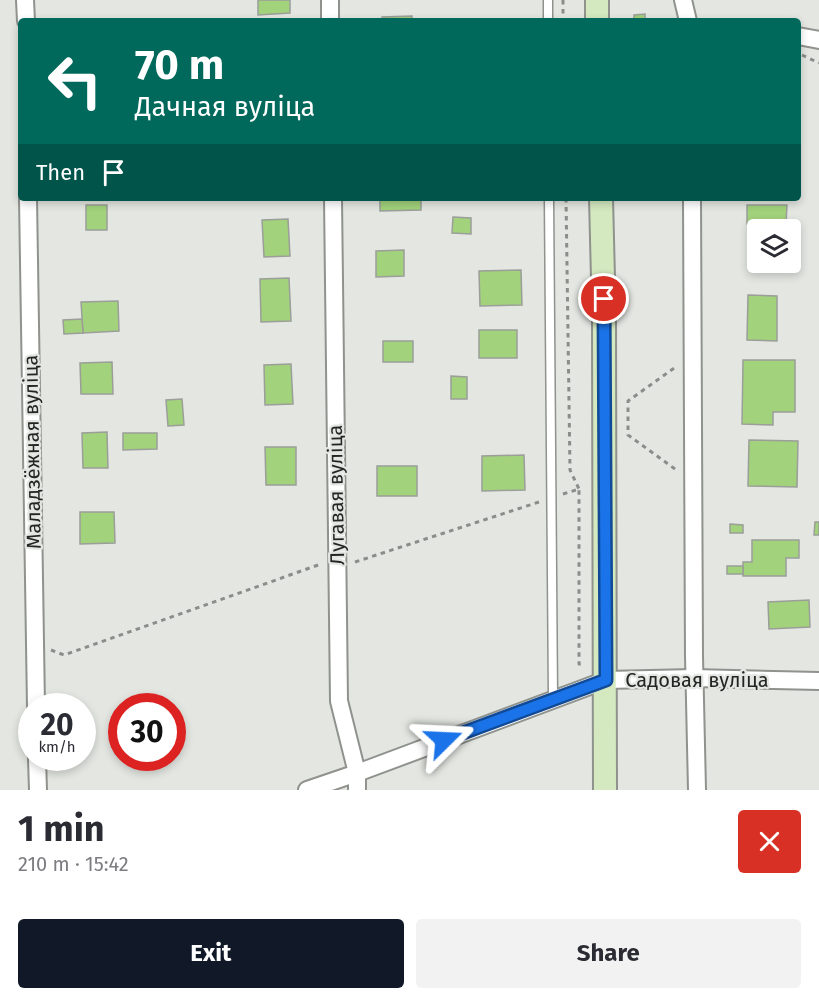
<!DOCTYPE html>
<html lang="en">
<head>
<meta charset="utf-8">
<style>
	body { margin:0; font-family:"Fira Sans",sans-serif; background:#f2f2f3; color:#2b2b33; height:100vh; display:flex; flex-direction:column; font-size:22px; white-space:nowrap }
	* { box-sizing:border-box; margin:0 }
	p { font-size:20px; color:#7c7c81 }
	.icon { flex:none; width:33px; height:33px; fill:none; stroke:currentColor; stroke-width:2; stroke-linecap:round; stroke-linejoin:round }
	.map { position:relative; height:790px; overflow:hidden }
	.details { display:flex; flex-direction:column; background:#fff; flex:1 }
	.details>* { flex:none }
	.hud { position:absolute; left:18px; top:18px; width:783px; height:183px; border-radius:6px; box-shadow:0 3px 9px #0003; background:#00695c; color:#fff; overflow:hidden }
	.controls { position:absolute; left:747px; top:219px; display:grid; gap:12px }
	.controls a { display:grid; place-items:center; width:54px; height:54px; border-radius:6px; background:#fff; box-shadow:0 3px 9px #0003; font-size:30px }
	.speed { position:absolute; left:18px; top:693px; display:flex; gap:12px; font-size:30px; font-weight:700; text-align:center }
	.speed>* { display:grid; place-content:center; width:78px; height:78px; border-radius:50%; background:#fff; box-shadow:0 3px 9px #0003; line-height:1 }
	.speed small { font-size:15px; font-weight:400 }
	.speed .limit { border:9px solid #d22; background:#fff; color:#111 }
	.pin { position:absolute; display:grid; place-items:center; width:51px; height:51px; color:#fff; margin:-26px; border:3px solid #fff; border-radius:50%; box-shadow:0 2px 6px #0007 }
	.me { position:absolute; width:66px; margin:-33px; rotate:69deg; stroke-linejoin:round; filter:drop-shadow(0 0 4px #0008) }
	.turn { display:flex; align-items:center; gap:21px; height:126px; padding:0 18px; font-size:27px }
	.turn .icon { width:78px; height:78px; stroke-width:2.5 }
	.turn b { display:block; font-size:42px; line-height:51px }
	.then { display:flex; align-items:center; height:57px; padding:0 18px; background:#0003; gap:12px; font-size:22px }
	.round { display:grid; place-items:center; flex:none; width:63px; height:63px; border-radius:6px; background:#f2f2f3 }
	.summary { display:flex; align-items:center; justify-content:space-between; height:102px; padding:0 18px }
	h1 { font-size:36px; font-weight:700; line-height:45px }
	.action { display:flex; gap:12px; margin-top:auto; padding:12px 18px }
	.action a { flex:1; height:69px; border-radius:6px; background:#111827; color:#fff; font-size:24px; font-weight:700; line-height:69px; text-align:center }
	.action a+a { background:#f2f2f3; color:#2b2b33 }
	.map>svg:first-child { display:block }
	.building { fill:#a2d27b; stroke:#9b9e99; stroke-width:1.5 }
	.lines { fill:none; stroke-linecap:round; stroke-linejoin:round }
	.lane-casing { stroke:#8f928d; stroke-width:11 }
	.street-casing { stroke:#8f928d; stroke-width:20 }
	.secondary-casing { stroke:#8f928d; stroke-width:26 }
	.path { stroke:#8b8d8a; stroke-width:3; stroke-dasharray:4.5 4.5; stroke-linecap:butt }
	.lane { stroke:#fff; stroke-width:8 }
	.street { stroke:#fff; stroke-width:16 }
	.secondary { stroke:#d5e9c0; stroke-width:22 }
	.route-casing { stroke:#114b97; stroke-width:15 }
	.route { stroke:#1a73e8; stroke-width:10 }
	.labels { text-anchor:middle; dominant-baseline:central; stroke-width:4.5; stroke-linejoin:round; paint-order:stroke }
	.street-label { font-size:20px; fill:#232423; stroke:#e3e6e1 }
</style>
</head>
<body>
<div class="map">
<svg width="819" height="790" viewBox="0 0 819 790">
	<rect width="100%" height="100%" fill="#e3e6e1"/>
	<g class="building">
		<polygon points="258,0 290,0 290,13 258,15"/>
		<polygon points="645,14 645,21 634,21 634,15"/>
		<polygon points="412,16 412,21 382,21 382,17"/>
		<polygon points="380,198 421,198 421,210 380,211"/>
		<rect x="86" y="205" width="21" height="25"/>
		<polygon points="747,205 787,205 786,224 747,224"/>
		<polygon points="453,217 471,218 471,234 452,233"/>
		<polygon points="288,219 290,256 264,257 262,220"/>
		<polygon points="404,250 404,276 376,277 376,251"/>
		<polygon points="521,270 522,305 480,306 479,271"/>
		<polygon points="289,278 291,321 261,322 260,279"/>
		<polygon points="748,295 777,296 777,341 747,340"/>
		<polygon points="118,301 119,331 83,333 81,302"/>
		<polygon points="82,319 83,333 64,334 63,320"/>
		<rect x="479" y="330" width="38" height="28"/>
		<rect x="383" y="341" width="30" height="21"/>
		<polygon points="743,360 795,360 795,412 773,412 773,425 742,424"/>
		<polygon points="112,362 113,394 81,394 80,363"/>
		<polygon points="291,364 293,404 265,405 264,365"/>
		<polygon points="451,376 467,377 467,399 451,399"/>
		<polygon points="182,399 184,425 168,426 166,400"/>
		<polygon points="107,432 108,468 83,468 82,433"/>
		<polygon points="123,433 157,433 157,449 123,450"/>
		<polygon points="749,440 798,441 797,487 748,486"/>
		<polygon points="265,447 296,447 296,485 266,485"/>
		<polygon points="524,455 525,490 482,491 482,456"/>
		<rect x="377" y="466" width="40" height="30"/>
		<polygon points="80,512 114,512 115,543 80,544"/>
		<polygon points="815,522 819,522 819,535 814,535"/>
		<polygon points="730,524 743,525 743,533 730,533"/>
		<polygon points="752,540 799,540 799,558 786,558 786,576 743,576 743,562 752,562"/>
		<rect x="727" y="566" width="16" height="8"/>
		<polygon points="809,600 810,627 769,629 768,602"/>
	</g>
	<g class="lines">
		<defs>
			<g id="lane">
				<polyline points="548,0 548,21"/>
				<polyline points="549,198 553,698"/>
			</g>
			<g id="street">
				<polyline points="25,0 26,21"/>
				<polyline points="330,0 330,21"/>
				<polyline points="683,0 688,21"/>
				<polyline points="798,36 819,40"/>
				<polyline points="28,198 36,706"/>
				<polyline points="333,198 339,701 357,773 357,790"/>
				<polyline points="692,198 694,656 697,790"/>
				<polyline points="37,758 38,790"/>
				<polyline points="307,790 357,773 606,680 694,678 819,681"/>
			</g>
			<g id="secondary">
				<polyline points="597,0 597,21"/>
				<polyline points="601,198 604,319 605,790"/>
			</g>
		</defs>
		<use href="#lane" class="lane-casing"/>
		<use href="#street" class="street-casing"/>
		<use href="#secondary" class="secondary-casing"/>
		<g class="path">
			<polyline points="563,0 563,21"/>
			<polyline points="802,55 819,63"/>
			<polyline points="566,198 570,470 579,489"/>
			<polyline points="675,469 628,435 628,401 677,366"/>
			<polyline points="563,494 579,489 579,664 585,664"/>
			<polyline points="355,562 539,502"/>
			<polyline points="51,650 64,655 321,564"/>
		</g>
		<use href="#lane" class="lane"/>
		<use href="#street" class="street"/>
		<use href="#secondary" class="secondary"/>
	</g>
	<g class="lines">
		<defs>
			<polyline id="route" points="444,740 606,680 604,299"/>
		</defs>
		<use href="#route" class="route-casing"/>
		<use href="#route" class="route"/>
	</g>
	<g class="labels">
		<g class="street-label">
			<text transform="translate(32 452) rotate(-91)">Маладзёжная вуліца</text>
			<text transform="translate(336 495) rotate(-91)">Лугавая вуліца</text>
			<text x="697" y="680">Садовая вуліца</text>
		</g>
	</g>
</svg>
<div class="controls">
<a><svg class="icon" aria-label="layers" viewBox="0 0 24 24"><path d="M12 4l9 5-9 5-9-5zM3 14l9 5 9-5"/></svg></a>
</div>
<div class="speed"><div>20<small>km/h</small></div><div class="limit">30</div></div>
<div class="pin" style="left:604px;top:299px;background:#d93025"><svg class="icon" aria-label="arrive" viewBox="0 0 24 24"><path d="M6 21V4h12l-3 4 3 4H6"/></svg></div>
<svg class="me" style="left:444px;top:740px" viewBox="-20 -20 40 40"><path d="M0-17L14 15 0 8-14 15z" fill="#1a73e8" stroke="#fff" stroke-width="4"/></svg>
<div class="hud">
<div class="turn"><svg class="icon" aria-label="left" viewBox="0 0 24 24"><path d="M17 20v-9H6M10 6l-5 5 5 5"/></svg><div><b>70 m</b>Дачная вуліца</div></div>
<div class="then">Then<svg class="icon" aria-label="arrive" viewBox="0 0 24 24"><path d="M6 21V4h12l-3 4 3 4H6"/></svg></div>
</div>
</div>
<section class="details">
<div class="summary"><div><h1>1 min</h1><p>210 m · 15:42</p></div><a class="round" style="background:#d93025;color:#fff"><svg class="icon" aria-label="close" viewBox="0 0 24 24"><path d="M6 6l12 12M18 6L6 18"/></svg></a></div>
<div class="action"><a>Exit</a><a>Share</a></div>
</section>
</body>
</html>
